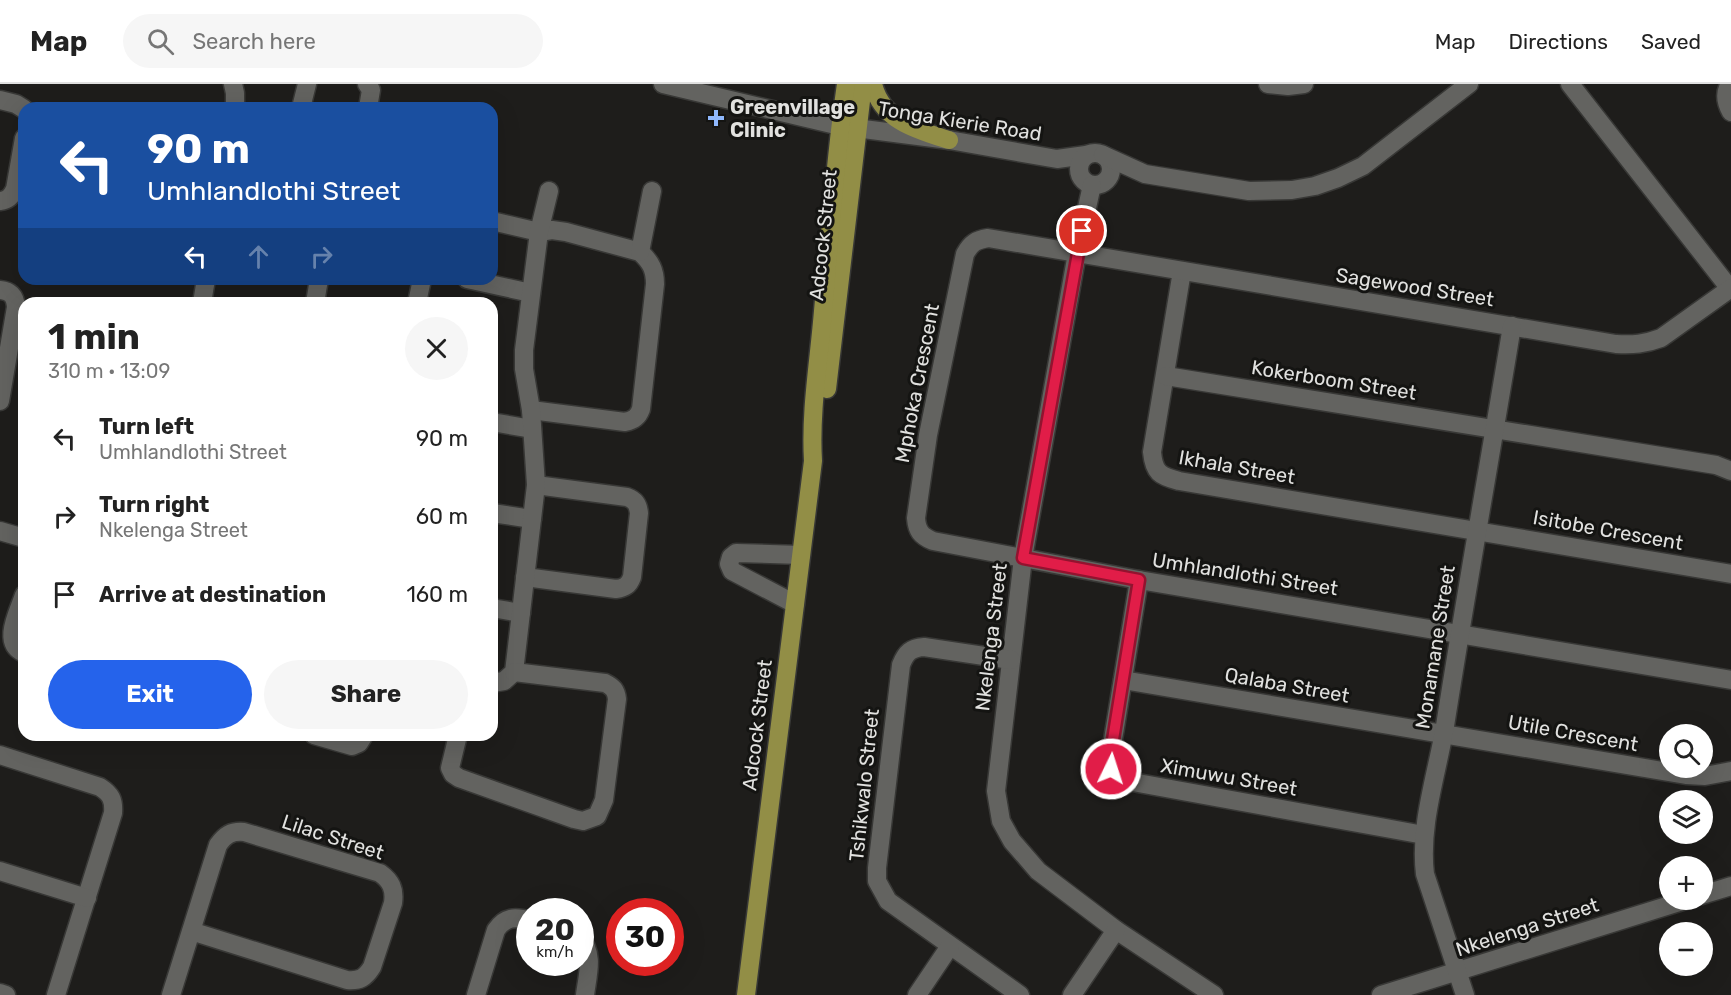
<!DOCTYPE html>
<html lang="en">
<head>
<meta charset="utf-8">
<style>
	body { margin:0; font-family:Rubik,sans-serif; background:#f6f6f6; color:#222; height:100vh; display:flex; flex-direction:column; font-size:22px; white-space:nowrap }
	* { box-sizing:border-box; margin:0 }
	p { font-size:20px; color:#767676 }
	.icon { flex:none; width:33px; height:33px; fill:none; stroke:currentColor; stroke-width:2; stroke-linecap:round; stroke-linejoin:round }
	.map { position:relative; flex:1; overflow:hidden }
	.sheet { position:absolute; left:18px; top:213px; width:480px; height:444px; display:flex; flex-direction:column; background:#fff; border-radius:18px; box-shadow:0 6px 24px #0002 }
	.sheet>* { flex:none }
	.guide { position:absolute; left:18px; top:18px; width:480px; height:183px; border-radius:18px; box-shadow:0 6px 24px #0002; background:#1a4fa0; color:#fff; overflow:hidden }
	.tools { position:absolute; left:1659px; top:640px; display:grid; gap:12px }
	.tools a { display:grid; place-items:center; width:54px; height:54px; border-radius:50%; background:#fff; box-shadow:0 6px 24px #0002; font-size:30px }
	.speed { position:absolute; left:516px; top:814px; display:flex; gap:12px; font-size:30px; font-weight:700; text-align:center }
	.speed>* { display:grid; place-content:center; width:78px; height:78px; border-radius:50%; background:#fff; box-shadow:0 6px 24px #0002; line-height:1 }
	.speed small { font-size:15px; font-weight:400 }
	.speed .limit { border:9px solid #d22; background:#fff; color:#111 }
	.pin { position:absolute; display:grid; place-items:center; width:51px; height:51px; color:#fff; margin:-26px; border:3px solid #fff; border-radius:50%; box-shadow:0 2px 6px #0007 }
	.me { position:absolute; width:66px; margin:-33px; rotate:4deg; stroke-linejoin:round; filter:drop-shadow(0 0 4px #0008) }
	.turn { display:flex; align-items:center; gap:21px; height:126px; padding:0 30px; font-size:27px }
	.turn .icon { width:78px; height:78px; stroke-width:2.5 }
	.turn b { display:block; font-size:42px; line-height:51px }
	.lanes { display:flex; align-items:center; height:57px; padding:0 30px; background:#0003; justify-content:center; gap:30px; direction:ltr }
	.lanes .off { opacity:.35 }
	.round { display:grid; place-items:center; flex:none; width:63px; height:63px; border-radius:32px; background:#f6f6f6 }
	.overview { display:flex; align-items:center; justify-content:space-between; height:102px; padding:0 30px }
	h1 { font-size:36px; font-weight:700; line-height:45px }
	.cta { display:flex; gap:12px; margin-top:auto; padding:12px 30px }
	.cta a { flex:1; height:69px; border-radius:36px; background:#2563eb; color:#fff; font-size:24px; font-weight:700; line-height:69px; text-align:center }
	.cta a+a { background:#f6f6f6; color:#222 }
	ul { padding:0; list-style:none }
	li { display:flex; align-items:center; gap:18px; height:78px; padding:0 30px }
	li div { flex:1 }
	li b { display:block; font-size:22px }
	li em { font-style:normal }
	header { display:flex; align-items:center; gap:36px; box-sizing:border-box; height:84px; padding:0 30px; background:#fff; border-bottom:2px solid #e0e0e0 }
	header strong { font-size:28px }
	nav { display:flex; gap:33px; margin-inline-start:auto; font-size:21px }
	.search { width:420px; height:54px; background:#f6f6f6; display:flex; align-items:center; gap:15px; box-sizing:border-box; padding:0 21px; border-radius:33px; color:#767676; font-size:22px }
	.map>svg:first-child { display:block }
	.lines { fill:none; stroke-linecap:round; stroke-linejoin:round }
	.minor-casing { stroke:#383836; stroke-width:21 }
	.major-casing { stroke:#383836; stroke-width:21 }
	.minor { stroke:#636360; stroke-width:18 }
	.major { stroke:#928e46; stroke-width:18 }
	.route-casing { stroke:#92132f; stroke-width:15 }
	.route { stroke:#e11d48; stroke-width:10 }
	.poi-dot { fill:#8fb8fd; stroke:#141412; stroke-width:2 }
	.labels { text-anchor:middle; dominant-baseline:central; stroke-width:6; stroke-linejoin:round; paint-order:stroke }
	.poi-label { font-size:20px; font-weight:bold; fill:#e1e1df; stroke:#141412; text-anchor:start }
	.street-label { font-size:20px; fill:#e1e1df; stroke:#141412 }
</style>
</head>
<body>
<header>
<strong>Map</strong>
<div class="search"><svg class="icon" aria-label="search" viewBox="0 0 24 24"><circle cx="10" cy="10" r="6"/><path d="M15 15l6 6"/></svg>Search here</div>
<nav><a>Map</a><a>Directions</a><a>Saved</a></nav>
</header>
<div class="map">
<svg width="1731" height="911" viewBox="0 0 1731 911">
	<rect width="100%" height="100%" fill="#1e1d1b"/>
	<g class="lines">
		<defs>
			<g id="minor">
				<polyline points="233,0 235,9 235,24"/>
				<polyline points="367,0 371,6 368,24"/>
				<polyline points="663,0 840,42 949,56 1057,75 1086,71"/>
				<polyline points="1268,0 1288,2 1304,0"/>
				<polyline points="1570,0 1731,206"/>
				<path d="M1730,0C1724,9 1726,19 1731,28"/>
				<polyline points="0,16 16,20 24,25"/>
				<polyline points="301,24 307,0"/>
				<circle cx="1095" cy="85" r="16"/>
				<polyline points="1103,71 1145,90 1249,107 1292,106 1315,102 1338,94 1363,82 1469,0"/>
				<polyline points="1092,101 1077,169 1023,474 996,707 1001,737 1012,757 1038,787 1116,846 1214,911"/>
				<path d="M0,117C8,116 11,113 15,105L24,54"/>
				<path d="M492,137L539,148L552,146L566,148L640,168C651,178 655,186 655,200L641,325C638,333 634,336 625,338L531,326"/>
				<polyline points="640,168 652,107"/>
				<path d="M1182,187L1152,368C1154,389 1160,392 1179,397L1731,490"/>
				<polyline points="467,195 531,209"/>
				<path d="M1731,204L1661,254C1645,260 1633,261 1616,260L988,154C976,156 971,159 965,170L928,351L916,434C917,447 921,452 933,457L1139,496L1731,596"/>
				<path d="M0,206C11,207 15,212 16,223L0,317"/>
				<polyline points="202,219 206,195"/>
				<polyline points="315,219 319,195"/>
				<polyline points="417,219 422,195"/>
				<polyline points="1166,292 1716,381 1731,387"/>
				<polyline points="492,338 532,345"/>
				<polyline points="492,429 532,435"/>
				<polyline points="0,447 24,454"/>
				<path d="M525,493L616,505C625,504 629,501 632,493L639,429C638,420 635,416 627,413L536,401"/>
				<path d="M1139,496L1110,674C1112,687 1115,692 1127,697L1424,751"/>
				<path d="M24,511C18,529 1,559 24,569"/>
				<polyline points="795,520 732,487 729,480 731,473 736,469 801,471"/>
				<polyline points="492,524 521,529"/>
				<path d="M1011,576L924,563C911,564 906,568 901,581L877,784V797L888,817L1020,911"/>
				<polyline points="1123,596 1686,691 1705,692 1731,687"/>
				<polyline points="492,599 504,597 514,588 536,401 531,326 524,285 524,266 539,148 549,107"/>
				<polyline points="314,651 352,662 359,659 364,651"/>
				<path d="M458,651L450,684L453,690L459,694L574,735L583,737L597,732L604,716L617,615C616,606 613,603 605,599L514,588"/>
				<path d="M0,671L100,703C111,710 114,716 113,729L56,911"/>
				<polyline points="0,787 87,814"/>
				<polyline points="1702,811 1731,802"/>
				<path d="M580,855C595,869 587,893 585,911"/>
				<polyline points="0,909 6,911"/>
				<path d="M171,911L218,761C225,751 231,747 244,748L380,789C391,797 395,805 393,819L372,883C365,894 360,897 347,896L191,847"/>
				<path d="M476,911L496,846C505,833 515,832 530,837"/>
				<polyline points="917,911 950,862"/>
				<polyline points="1072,911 1116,846"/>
				<polyline points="1381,911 1686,816"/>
				<path d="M1465,911L1425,790C1419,741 1437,690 1445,642C1466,508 1490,375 1512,242"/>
			</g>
			<g id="major">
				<path d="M873,0C882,37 917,46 949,56"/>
				<polyline points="827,305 863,0"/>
				<path d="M746,911L813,377C810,327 819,277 823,227C830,151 835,75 846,0"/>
			</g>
		</defs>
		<use href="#minor" class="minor-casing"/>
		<use href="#major" class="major-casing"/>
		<use href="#minor" class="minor"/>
		<use href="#major" class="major"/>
	</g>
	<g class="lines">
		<defs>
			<polyline id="route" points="1082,147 1023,474 1139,496 1110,674 1111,685"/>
		</defs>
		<use href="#route" class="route-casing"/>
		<use href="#route" class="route"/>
	</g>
	<path class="poi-dot" d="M713 25h6v6h6v6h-6v6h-6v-6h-6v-6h6z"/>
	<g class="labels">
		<g class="poi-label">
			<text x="730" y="23">Greenvillage<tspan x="730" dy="23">Clinic</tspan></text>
		</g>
		<g class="street-label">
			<text transform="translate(960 37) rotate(9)">Tonga Kierie Road</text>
			<text transform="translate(823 151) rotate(-84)">Adcock Street</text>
			<text transform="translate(1415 203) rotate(9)">Sagewood Street</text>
			<text transform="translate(1334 296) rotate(9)">Kokerboom Street</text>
			<text transform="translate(917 299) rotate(-79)">Mphoka Crescent</text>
			<text transform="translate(1237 383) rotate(10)">Ikhala Street</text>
			<text transform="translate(1608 446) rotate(10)">Isitobe Crescent</text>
			<text transform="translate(1245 490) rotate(9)">Umhlandlothi Street</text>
			<text transform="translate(991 553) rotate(-83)">Nkelenga Street</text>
			<text transform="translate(1435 563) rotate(-81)">Monamane Street</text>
			<text transform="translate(1287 601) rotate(10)">Qalaba Street</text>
			<text transform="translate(757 641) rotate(-83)">Adcock Street</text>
			<text transform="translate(1573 649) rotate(10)">Utile Crescent</text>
			<text transform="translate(1229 693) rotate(10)">Ximuwu Street</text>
			<text transform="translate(864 701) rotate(-84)">Tshikwalo Street</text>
			<text transform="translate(333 753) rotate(18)">Lilac Street</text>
			<text transform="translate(1527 843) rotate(-18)">Nkelenga Street</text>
		</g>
	</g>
</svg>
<div class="tools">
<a><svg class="icon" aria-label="search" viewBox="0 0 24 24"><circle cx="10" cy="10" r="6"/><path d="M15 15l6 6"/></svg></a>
<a><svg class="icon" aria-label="layers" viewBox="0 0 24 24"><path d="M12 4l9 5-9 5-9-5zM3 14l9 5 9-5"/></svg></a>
<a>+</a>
<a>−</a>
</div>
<div class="speed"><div>20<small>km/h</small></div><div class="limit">30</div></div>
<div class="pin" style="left:1082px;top:147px;background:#d93025"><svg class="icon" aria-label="arrive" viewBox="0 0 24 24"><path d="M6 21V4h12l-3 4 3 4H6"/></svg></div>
<svg class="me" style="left:1111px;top:685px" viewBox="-20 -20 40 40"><circle r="17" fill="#e11d48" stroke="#fff" stroke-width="3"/><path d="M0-11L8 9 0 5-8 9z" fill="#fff"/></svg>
<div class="guide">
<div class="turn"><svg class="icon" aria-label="left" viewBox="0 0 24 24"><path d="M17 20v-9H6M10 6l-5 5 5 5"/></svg><div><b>90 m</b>Umhlandlothi Street</div></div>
<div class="lanes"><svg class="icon" aria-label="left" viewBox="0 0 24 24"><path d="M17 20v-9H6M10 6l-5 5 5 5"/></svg><svg class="icon off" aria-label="ahead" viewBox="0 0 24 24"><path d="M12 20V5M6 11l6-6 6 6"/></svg><svg class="icon off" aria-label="right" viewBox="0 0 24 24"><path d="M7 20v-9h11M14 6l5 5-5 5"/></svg></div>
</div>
<section class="sheet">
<div class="overview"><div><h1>1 min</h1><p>310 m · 13:09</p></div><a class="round"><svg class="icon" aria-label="close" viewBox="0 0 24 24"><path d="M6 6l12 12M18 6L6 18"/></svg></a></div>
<ul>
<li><svg class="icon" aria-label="left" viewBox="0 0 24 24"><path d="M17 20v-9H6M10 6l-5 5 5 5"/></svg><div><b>Turn left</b><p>Umhlandlothi Street</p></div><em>90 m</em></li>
<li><svg class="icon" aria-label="right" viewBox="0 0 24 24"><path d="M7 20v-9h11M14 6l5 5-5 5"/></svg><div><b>Turn right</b><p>Nkelenga Street</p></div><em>60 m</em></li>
<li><svg class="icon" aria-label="arrive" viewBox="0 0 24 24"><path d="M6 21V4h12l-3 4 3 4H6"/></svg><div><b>Arrive at destination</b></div><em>160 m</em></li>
</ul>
<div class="cta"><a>Exit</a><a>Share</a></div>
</section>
</div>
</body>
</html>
